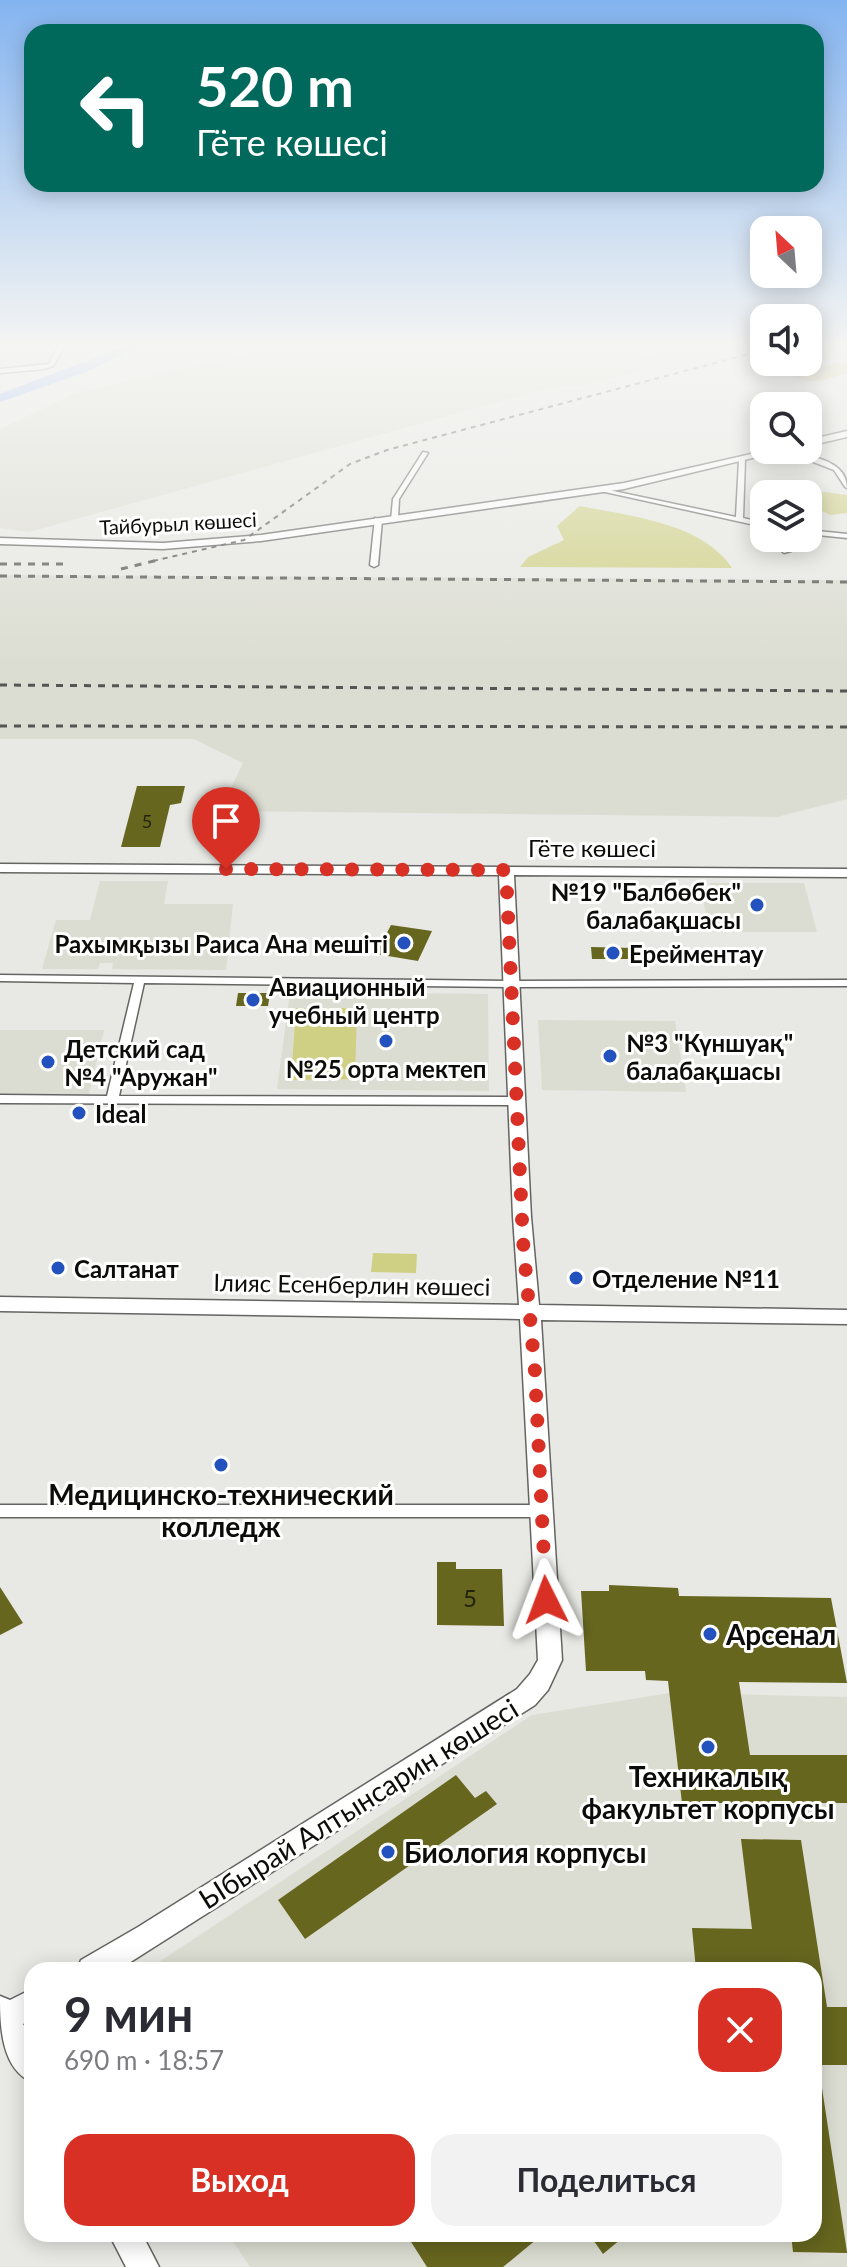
<!DOCTYPE html>
<html lang="ru">
<head>
<meta charset="utf-8">
<style>
	body { margin:0; font-family:Lato,sans-serif; background:#f2f2f3; color:#2b2b33; height:100vh; display:flex; flex-direction:column; font-size:30px; white-space:nowrap }
	* { box-sizing:border-box; margin:0 }
	p { font-size:26px; color:#7c7c81 }
	.icon { flex:none; width:44px; height:44px; fill:none; stroke:currentColor; stroke-width:2; stroke-linecap:round; stroke-linejoin:round }
	.map { position:relative; flex:1; overflow:hidden }
	.sheet { position:absolute; left:24px; top:1962px; width:798px; height:280px; display:flex; flex-direction:column; background:#fff; border-radius:24px; box-shadow:0 4px 20px #0003 }
	.sheet>* { flex:none }
	.guide { position:absolute; left:24px; top:24px; width:800px; height:168px; border-radius:24px; box-shadow:0 4px 20px #0003; background:#00695c; color:#fff; overflow:hidden }
	.needle { width:52px; rotate:334deg }
	.controls { position:absolute; left:750px; top:216px; display:grid; gap:16px }
	.controls a { display:grid; place-items:center; width:72px; height:72px; border-radius:16px; background:#fff; box-shadow:0 4px 20px #0003; font-size:40px }
	.pin { position:absolute; display:grid; place-items:center; width:68px; height:68px; color:#fff; margin:-82px -34px; border-radius:50% 50% 50% 0; rotate:-45deg; box-shadow:0 0 8px #0007 }
	.pin .icon { rotate:45deg }
	.me { position:absolute; width:88px; margin:-44px; rotate:357deg; stroke-linejoin:round; filter:drop-shadow(0 0 6px #0008) }
	.turn { display:flex; align-items:center; gap:28px; height:168px; padding:0 40px; font-size:36px }
	.turn .icon { width:104px; height:104px; stroke-width:2.5 }
	.turn b { display:block; font-size:56px; line-height:68px }
	.round { display:grid; place-items:center; flex:none; width:84px; height:84px; border-radius:24px; background:#f2f2f3 }
	.overview { display:flex; align-items:center; justify-content:space-between; height:136px; padding:0 40px }
	h1 { font-size:48px; font-weight:700; line-height:60px }
	.action { display:flex; gap:16px; margin-top:auto; padding:16px 40px }
	.action a { flex:1; height:92px; border-radius:24px; background:#d93025; color:#fff; font-size:32px; font-weight:700; line-height:92px; text-align:center }
	.action a+a { background:#f2f2f3; color:#2b2b33 }
	.map>svg:first-child { display:block }
	.built { fill:#dcddd2 }
	.green { fill:#cfd084 }
	.lines { fill:none; stroke-linecap:round; stroke-linejoin:round }
	.river { fill:#8eb3fd; fill-rule:evenodd }
	.building { fill:#66661f }
	.street-casing { stroke:#646562; stroke-width:3 }
	.secondary-casing { stroke:#646562; stroke-width:3 }
	.street { fill:#fff; fill-rule:evenodd }
	.secondary { fill:#fff; fill-rule:evenodd }
	.rail-far1 { stroke:#555553; stroke-width:2; stroke-dasharray:5 5; stroke-linecap:butt }
	.rail { stroke:#555553; stroke-width:3; stroke-dasharray:7 7; stroke-linecap:butt }
	.route { stroke:#d93025; stroke-width:14; stroke-dasharray:0 25.2 }
	.poi-dot { fill:#2351be; stroke:#fffffe; stroke-width:3 }
	.labels { text-anchor:middle; dominant-baseline:central; stroke-width:6; stroke-linejoin:round; paint-order:stroke }
	.far-number-label { font-size:18px; fill:#222210 }
	.far-street-label { font-size:20px; fill:#0c0c0b; stroke:#fffffe }
	.street-label { font-size:24px; fill:#0c0c0b; stroke:#fffffe }
	.poi-label { font-size:24px; font-weight:bold; fill:#0c0c0b; stroke:#fffffe; text-anchor:start }
	.near-number-label { font-size:24px; fill:#222210 }
	.near-poi-label { font-size:28px; font-weight:bold; fill:#0c0c0b; stroke:#fffffe }
	.near-street-label { font-size:28px; fill:#0c0c0b; stroke:#fffffe }
</style>
</head>
<body>
<div class="map">
<svg width="847" height="2267" viewBox="0 0 847 2267">
	<rect width="100%" height="100%" fill="#e8e8e4"/>
	<g class="built">
		<polygon points="277,347 622,347 670,363 584,385 565,385 531,393 29,532 0,528 0,429 76,393"/>
		<polygon points="0,575 847,580 847,799 777,817 220,811 243,763 194,739 0,739"/>
		<polygon points="100,881 168,881 164,904 233,904 226,970 112,969 113,963 100,963 98,969 42,969 56,920 90,920"/>
		<polygon points="709,883 804,883 817,932 709,932 703,898 712,898"/>
		<polygon points="290,992 488,994 489,1091 277,1089"/>
		<polygon points="538,1020 675,1021 686,1092 542,1090"/>
		<polygon points="0,1030 104,1030 89,1094 0,1094"/>
		<polygon points="670,1693 847,1697 847,2267 250,2267 228,2234 814,2234 814,1970 147,1970 532,1715"/>
	</g>
	<g class="green">
		<path d="M837,362L847,364V373C830,378 811,387 794,376Z"/>
		<polygon points="810,490 847,495 847,513 830,515 808,504 808,497 815,492"/>
		<path d="M580,506C630,516 703,523 732,568L520,567L528,557L564,540L557,526Z"/>
		<polygon points="296,1008 357,1008 355,1079 291,1080"/>
		<polygon points="373,1253 417,1254 416,1273 371,1272"/>
	</g>
	<g class="lines">
		<polygon class="river" points="123,347 138,347 86,372 0,402 0,394"/>
	</g>
	<g class="building">
		<polygon points="137,786 185,786 181,803 170,805 160,847 121,847"/>
		<polygon points="391,925 432,931 418,961 376,954"/>
		<polygon points="591,947 633,948 635,959 592,959"/>
		<polygon points="238,993 270,993 268,1006 236,1006"/>
		<polygon points="437,1562 456,1562 456,1569 502,1569 504,1626 437,1625"/>
		<polygon points="609,1585 678,1588 679,1596 831,1598 847,1683 739,1682 750,1755 847,1755 847,1803 682,1803 668,1681 646,1680 645,1671 586,1671 581,1591 609,1591"/>
		<polygon points="0,1587 23,1623 0,1635"/>
		<polygon points="456,1775 475,1798 486,1791 497,1804 305,1939 278,1900"/>
		<polygon points="741,1839 801,1840 827,2007 847,2007 847,2065 814,2065 814,1970 696,1970 692,1928 752,1929"/>
		<polygon points="820,2075 847,2252 847,2253 793,2252 791,2234 814,2234 814,2076"/>
		<polygon points="406,2234 543,2234 503,2267 427,2267"/>
		<polygon points="589,2234 627,2234 603,2254"/>
	</g>
	<g class="lines">
		<defs>
			<g id="street">
				<polygon points="58,347 64,347 53,366 45,369 0,373 0,369 49,364"/>
				<polygon points="423,452 428,453 399,499 398,518 391,520 393,499"/>
				<path d="M769,452C794,453 847,455 847,488L845,487L834,470L803,458L767,455V453Z"/>
				<polygon points="742,458 745,460 743,518 764,523 764,527 596,490 599,488 736,517 739,460"/>
				<polygon points="375,518 382,520 378,565 374,567 370,565"/>
				<polygon points="808,530 847,534 847,538 808,534"/>
				<polygon points="767,538 775,538 791,551 784,553"/>
				<polygon points="0,975 512,981 847,980 847,986 512,987 144,983 119,1096 516,1097 522,1101 516,1105 0,1103 0,1095 107,1096 134,983 0,981"/>
				<polygon points="0,1505 542,1505 547,1507 550,1511 547,1515 542,1517 0,1517"/>
			</g>
			<g id="secondary">
				<polygon points="847,431 847,437 808,446 808,440"/>
				<polygon points="768,450 786,450 624,489 261,541 163,549 0,544 0,538 163,543 261,535 624,483"/>
				<polygon points="0,864 847,869 847,877 514,875 531,1217 539,1305 847,1310 847,1324 541,1320 562,1660 548,1690 535,1705 118,1970 77,1970 81,1960 138,1927 517,1689 530,1674 538,1660 520,1319 0,1311 0,1297 519,1305 513,1217 499,875 0,872"/>
				<path d="M32,1989V2019L23,2024L32,2039V2082C1,2069 0,2025 0,1996L10,2000Z"/>
				<polygon points="109,2234 142,2234 159,2267 126,2267"/>
			</g>
		</defs>
		<use href="#street" class="street-casing"/>
		<use href="#secondary" class="secondary-casing"/>
		<use href="#street" class="street"/>
		<use href="#secondary" class="secondary"/>
		<polyline class="rail-far1" points="153,561 244,540 350,464 387,450 764,350"/>
		<g class="rail">
			<polyline points="0,564 65,564"/>
			<polyline points="121,569 162,559"/>
			<polyline points="0,576 847,582"/>
			<polyline points="0,685 847,691"/>
			<polyline points="0,726 847,727"/>
		</g>
	</g>
	<linearGradient id="sky" x2="0" y2="1"><stop stop-color="#84b4f0"/><stop offset="0.52" stop-color="#f5f5f3"/><stop offset="1" stop-color="#f5f5f3" stop-opacity="0"/></linearGradient>
	<rect width="847" height="664" fill="url(#sky)"/>
	<g class="lines">
		<polyline class="route" points="226,869 506,870 523,1241 535,1372 546,1600"/>
	</g>
	<g class="poi-dot">
		<circle cx="757" cy="905" r="8"/>
		<circle cx="404" cy="943" r="8"/>
		<circle cx="613" cy="953" r="8"/>
		<circle cx="253" cy="1000" r="8"/>
		<circle cx="386" cy="1041" r="8"/>
		<circle cx="610" cy="1056" r="8"/>
		<circle cx="48" cy="1062" r="8"/>
		<circle cx="79" cy="1113" r="8"/>
		<circle cx="58" cy="1268" r="8"/>
		<circle cx="576" cy="1278" r="8"/>
		<circle cx="221" cy="1465" r="8"/>
		<circle cx="710" cy="1634" r="8"/>
		<circle cx="708" cy="1747" r="8"/>
		<circle cx="388" cy="1852" r="8"/>
	</g>
	<g class="labels">
		<g class="far-number-label">
			<text x="147" y="821">5</text>
		</g>
		<g class="far-street-label">
			<text transform="translate(178 523) rotate(-3)">Тайбурыл көшесі</text>
		</g>
		<g class="street-label">
			<text x="592" y="847">Гёте көшесі</text>
			<text transform="translate(352 1284) rotate(1)">Ілияс Есенберлин көшесі</text>
		</g>
		<g class="poi-label">
			<text x="741" y="891" text-anchor="end">№19 "Балбөбек"<tspan x="741" dy="28">балабақшасы</tspan></text>
			<text x="388" y="943" text-anchor="end">Рахымқызы Раиса Ана мешіті</text>
			<text x="629" y="953">Ерейментау</text>
			<text x="269" y="986">Авиационный<tspan x="269" dy="28">учебный центр</tspan></text>
			<text x="626" y="1042">№3 "Күншуақ"<tspan x="626" dy="28">балабақшасы</tspan></text>
			<text x="64" y="1048">Детский сад<tspan x="64" dy="28">№4 "Аружан"</tspan></text>
			<text x="386" y="1068" text-anchor="middle">№25 орта мектеп</text>
			<text x="95" y="1113">Ideal</text>
			<text x="74" y="1268">Салтанат</text>
			<text x="592" y="1278">Отделение №11</text>
		</g>
		<g class="near-number-label">
			<text x="470" y="1597">5</text>
		</g>
		<g class="near-poi-label">
			<text x="221" y="1494">Медицинско-технический<tspan x="221" dy="32">колледж</tspan></text>
			<text x="726" y="1634" text-anchor="start">Арсенал</text>
			<text x="708" y="1776">Техникалық<tspan x="708" dy="32">факультет корпусы</tspan></text>
			<text x="404" y="1852" text-anchor="start">Биология корпусы</text>
		</g>
		<g class="near-street-label">
			<text transform="translate(358 1803) rotate(-32)">Ыбырай Алтынсарин көшесі</text>
		</g>
	</g>
</svg>
<div class="controls">
<a><svg class="needle" viewBox="-14 -14 28 28"><path d="M0-13l5 13h-10z" fill="#e53935"/><path d="M0 13l5-13h-10z" fill="#7c7c81"/></svg></a>
<a><svg class="icon" aria-label="sound" viewBox="0 0 24 24"><path d="M4 9h4l5-4v14l-5-4H4zM17 9q2 3 0 6"/></svg></a>
<a><svg class="icon" aria-label="search" viewBox="0 0 24 24"><circle cx="10" cy="10" r="6"/><path d="M15 15l6 6"/></svg></a>
<a><svg class="icon" aria-label="layers" viewBox="0 0 24 24"><path d="M12 4l9 5-9 5-9-5zM3 14l9 5 9-5"/></svg></a>
</div>
<div class="pin" style="left:226px;top:869px;background:#d93025"><svg class="icon" aria-label="arrive" viewBox="0 0 24 24"><path d="M6 21V4h12l-3 4 3 4H6"/></svg></div>
<svg class="me" style="left:546px;top:1600px" viewBox="-20 -20 40 40"><path d="M0-17L14 15 0 8-14 15z" fill="#d93025" stroke="#fff" stroke-width="4"/></svg>
<div class="guide">
<div class="turn"><svg class="icon" aria-label="left" viewBox="0 0 24 24"><path d="M17 20v-9H6M10 6l-5 5 5 5"/></svg><div><b>520 m</b>Гёте көшесі</div></div>
</div>
<section class="sheet">
<div class="overview"><div><h1>9 мин</h1><p>690 m · 18:57</p></div><a class="round" style="background:#d93025;color:#fff"><svg class="icon" aria-label="close" viewBox="0 0 24 24"><path d="M6 6l12 12M18 6L6 18"/></svg></a></div>
<div class="action"><a>Выход</a><a>Поделиться</a></div>
</section>
</div>
</body>
</html>
